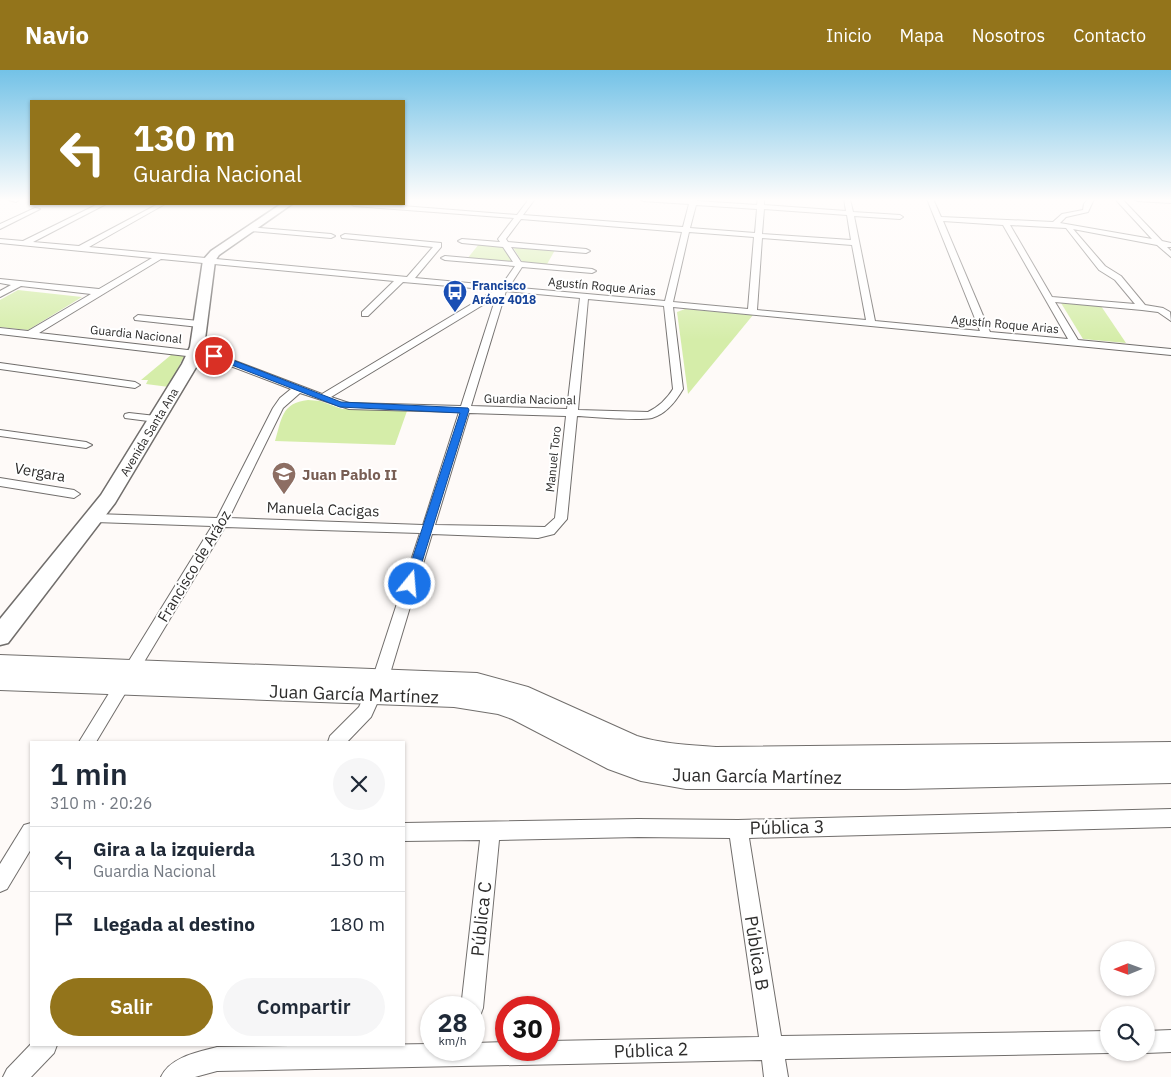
<!DOCTYPE html>
<html lang="es">
<head>
<meta charset="utf-8">
<style>
	body { margin:0; font-family:"IBM Plex Sans",sans-serif; background:#f6f6f7; color:#1f2937; height:100vh; display:flex; flex-direction:column; font-size:19px; white-space:nowrap }
	* { box-sizing:border-box; margin:0 }
	p { font-size:16px; color:#747a83 }
	.icon { flex:none; width:28px; height:28px; fill:none; stroke:currentColor; stroke-width:2; stroke-linecap:round; stroke-linejoin:round }
	.map { position:relative; flex:1; overflow:hidden }
	.panel { position:absolute; left:30px; top:671px; width:375px; height:305px; display:flex; flex-direction:column; background:#fff; border-radius:0px; box-shadow:0 1px 4px #0004 }
	.panel>* { flex:none }
	.top-card { position:absolute; left:30px; top:30px; width:375px; height:105px; border-radius:0px; box-shadow:0 1px 4px #0004; background:#93741b; color:#fff; overflow:hidden }
	.needle { width:32px; rotate:269deg }
	.controls { position:absolute; left:1100px; top:871px; display:grid; gap:10px }
	.controls a { display:grid; place-items:center; width:55px; height:55px; border-radius:50%; background:#fff; box-shadow:0 1px 4px #0004; font-size:25px }
	.speed { position:absolute; left:420px; top:926px; display:flex; gap:10px; font-size:25px; font-weight:700; text-align:center }
	.speed>* { display:grid; place-content:center; width:65px; height:65px; border-radius:50%; background:#fff; box-shadow:0 1px 4px #0004; line-height:1 }
	.speed small { font-size:12px; font-weight:400 }
	.speed .limit { border:8px solid #d22; background:#fff; color:#111 }
	.pin { position:absolute; display:grid; place-items:center; width:42px; height:42px; color:#fff; margin:-21px; border:2px solid #fff; border-radius:50%; box-shadow:0 1px 5px #0007 }
	.me { position:absolute; width:55px; margin:-28px; rotate:17deg; stroke-linejoin:round; filter:drop-shadow(0 0 4px #0008) }
	.turn { display:flex; align-items:center; gap:18px; height:105px; padding:0 20px; font-size:22px }
	.turn .icon { width:65px; height:65px; stroke-width:2.5 }
	.turn b { display:block; font-size:35px; line-height:42px }
	.round { display:grid; place-items:center; flex:none; width:52px; height:52px; border-radius:26px; background:#f6f6f7 }
	.headline { display:flex; align-items:center; justify-content:space-between; height:85px; padding:0 20px }
	h1 { font-size:30px; font-weight:600; line-height:38px }
	.action { display:flex; gap:10px; margin-top:auto; padding:10px 20px }
	.action a { flex:1; height:58px; border-radius:30px; background:#93741b; color:#fff; font-size:20px; font-weight:600; line-height:58px; text-align:center }
	.action a+a { background:#f6f6f7; color:#1f2937 }
	ul { padding:0; list-style:none }
	li { display:flex; align-items:center; gap:15px; height:65px; padding:0 20px; border-top:1px solid #e0e1e3 }
	li div { flex:1 }
	li b { display:block; font-size:19px }
	li em { font-style:normal }
	header { display:flex; align-items:center; gap:30px; box-sizing:border-box; height:70px; padding:0 25px; background:#93741b; color:#fff }
	header strong { font-size:24px }
	nav { display:flex; gap:28px; margin-inline-start:auto; font-size:18px }
	.map>svg:first-child { display:block }
	.green { fill:#d5eda9 }
	.lines { fill:none; stroke-linecap:round; stroke-linejoin:round }
	.street-casing { stroke:#716e6c; stroke-width:2 }
	.secondary-casing { stroke:#716e6c; stroke-width:2 }
	.primary-casing { stroke:#716e6c; stroke-width:3 }
	.street { fill:#fff; fill-rule:evenodd }
	.secondary { fill:#fff; fill-rule:evenodd }
	.primary { fill:#fff; fill-rule:evenodd }
	.route { fill:#1a73e8; stroke:#114b97 }
	.labels { text-anchor:middle; dominant-baseline:central; stroke-width:4; stroke-linejoin:round; paint-order:stroke }
	.far-transit-label { font-size:12px; font-weight:bold; fill:#164399; stroke:#fff; text-anchor:start }
	.far-street-label { font-size:12px; fill:#2d2c2b; stroke:#fff }
	.street-label { font-size:15px; fill:#2d2c2b; stroke:#fff }
	.education-label { font-size:15px; font-weight:bold; fill:#785e54; stroke:#fff; text-anchor:start }
	.near-street-label { font-size:18px; fill:#2d2c2b; stroke:#fff }
</style>
</head>
<body>
<header>
<strong>Navio</strong>
<nav><a>Inicio</a><a>Mapa</a><a>Nosotros</a><a>Contacto</a></nav>
</header>
<div class="map">
<svg width="1171" height="1007" viewBox="0 0 1171 1007">
	<rect width="100%" height="100%" fill="#fefaf8"/>
	<g class="green">
		<polygon points="479,174 501,175 514,193 467,189"/>
		<polygon points="512,176 555,180 546,196 523,193"/>
		<polygon points="18,220 82,227 28,260 0,257 0,230"/>
		<polygon points="1061,233 1101,236 1126,273 1083,269"/>
		<polygon points="685,239 753,245 688,324 677,242"/>
		<polygon points="171,285 184,286 169,317 146,314 148,310 141,310"/>
		<path d="M308,330L320,331L342,339L407,341L395,375L275,371C282,349 281,333 308,330Z"/>
	</g>
	<g class="lines">
		<defs>
			<g id="street">
				<polygon points="6,129 19,129 19,130 16,132"/>
				<path d="M529,129H535L523,145L683,157L689,134L643,131L640,129H697V131L757,135L758,129H764V135L846,141L844,129H850L853,142L900,145L903,147L900,149L854,146L875,251L980,261L927,129H933L941,147L1053,152L1062,144L1083,140L1084,134L1088,129H1094L1088,142L1066,147L1060,153L1152,169L1115,129H1122L1162,171L1171,173V177H1167L1171,181V187L1157,175L1073,159L1105,196L1121,206L1145,235L1163,238L1170,242L1171,251L1158,242L1142,240L1055,232L1078,270L1171,279V285L673,237L683,319C676,331 666,344 652,348C637,351 594,347 577,346L567,449L554,464L538,468L432,464L389,607L371,647L347,672H328L330,666L359,637L373,607L420,463L225,457L96,672H79L212,456L95,452L89,448L95,444L217,448L273,338L280,328L291,319L212,289L0,264V258L28,261L91,224L21,216L0,227V221L11,215L0,213V209L99,219L152,188L0,173V169L23,171L98,134H106L33,172L79,176L158,134H165L89,177L407,207L433,177L342,168L341,166L345,164L441,173V177L415,208L501,216L515,196L445,190L441,188L445,186L513,192L503,177L462,173L458,171L462,169L500,172L498,169L514,148L354,136L351,134H377L517,145ZM696,135L757,139L755,163L690,158ZM764,139L847,145L851,170L762,164ZM521,149L682,162L665,231L509,217L522,197L592,203L596,201L592,199L521,192L511,177L586,183L590,181L586,179L508,172L506,169ZM943,151L1003,155L1068,269L990,262ZM1010,155L1066,158L1099,200L1115,210L1135,234L1052,227ZM689,162L754,167L748,239L673,232ZM762,168L852,175L866,250L757,240ZM161,189L394,211L362,242V246H368L403,212L495,220L322,324L214,283L39,263ZM506,221L580,228L567,339L471,336ZM496,227L461,336L349,333L331,327ZM588,229L664,236L673,319C667,329 658,337 648,342L578,340ZM300,323L349,339L459,342L423,455L229,448L283,338ZM469,343L566,346L555,448L545,457L435,455Z"/>
				<polygon points="1134,129 1171,129 1171,133 1137,131"/>
				<polygon points="35,138 40,139 0,159 0,154"/>
				<polygon points="247,157 331,164 335,166 331,168 250,161 247,161"/>
				<polygon points="138,245 199,251 203,254 199,257 135,250 134,248"/>
				<polygon points="0,293 135,312 140,315 135,318 0,299"/>
				<polygon points="129,343 156,346 161,349 156,352 125,348 124,346 125,344"/>
				<polygon points="0,360 86,372 92,375 86,378 0,366"/>
				<polygon points="0,408 74,420 80,424 74,428 0,416"/>
				<path d="M1171,739V757L749,768L781,966L1109,961V982H1111L1109,983L785,989L788,1007H764L762,990L217,1001L195,1007H161C170,987 198,982 217,977L431,974V980H474V973L506,972V980H549V971L759,967L730,768L638,767L499,770L483,938L480,946L474,948V938H461L480,770L404,771V753L638,749L738,750Z"/>
				<polygon points="31,753 31,779 7,819 0,822 0,794 24,755"/>
				<polygon points="1171,960 1171,982 1146,983 1144,982 1146,982 1146,961"/>
				<polygon points="31,974 57,975 54,983 31,1007 3,1007 7,999"/>
			</g>
			<path id="secondary" d="M0,585L477,603L528,617L637,666C663,674 689,675 716,677L1171,672V713L904,719H686L641,711L608,699L512,649L498,644L454,637L0,620Z"/>
			<polygon id="primary" points="281,134 292,134 219,185 215,191 204,277 198,294 115,433 8,573 0,575 0,549 101,425 182,294 190,277 203,190 211,181"/>
		</defs>
		<use href="#street" class="street-casing"/>
		<use href="#secondary" class="secondary-casing"/>
		<use href="#primary" class="primary-casing"/>
		<use href="#street" class="street"/>
		<use href="#secondary" class="secondary"/>
		<use href="#primary" class="primary"/>
	</g>
	<linearGradient id="sky" x2="0" y2="1"><stop stop-color="#73c2e7"/><stop offset="0.48" stop-color="#fffdfc"/><stop offset="1" stop-color="#fffdfc" stop-opacity="0"/></linearGradient>
	<rect width="1171" height="270" fill="url(#sky)"/>
	<polygon class="route" points="211,284 217,284 341,332 468,338 469,340 414,518 406,518 404,514 460,343 340,337 211,287"/>
	<defs>
		<symbol id="bus-pin" viewBox="-11 -11 22 30"><path d="M0 17L-7.5 6A9.5 9.5 0 1 1 7.5 6Z" fill="#1a4fb4" stroke="#fff"/><path d="M-5-6H5V4H4V6H2V4H-2V6H-4V4H-5ZM-3.5-4V0h7V-4ZM-3.5 1.2v1.5H-2V1.2ZM2 1.2v1.5H3.5V1.2Z" fill="#fff"/></symbol>
		<symbol id="school-pin" viewBox="-11 -11 22 30"><path d="M0 17L-7.5 6A9.5 9.5 0 1 1 7.5 6Z" fill="#8d6e63" stroke="#fff"/><path d="M0-5L7-2L0 1L-7-2ZM-4 1L0 2.5L4 1V4Q0 6-4 4Z" fill="#fff"/></symbol>
	</defs>
	<g fill-rule="evenodd">
		<use href="#bus-pin" x="441" y="208" width="28" height="38"/>
		<use href="#school-pin" x="270" y="390" width="28" height="38"/>
	</g>
	<g class="labels">
		<g class="far-transit-label">
			<text x="472" y="215">Francisco<tspan x="472" dy="14">Aráoz 4018</tspan></text>
		</g>
		<g class="far-street-label">
			<text transform="translate(602 216) rotate(5)">Agustín Roque Arias</text>
			<text transform="translate(1005 254) rotate(5)">Agustín Roque Arias</text>
			<text transform="translate(136 264) rotate(6)">Guardia Nacional</text>
			<text transform="translate(530 329) rotate(1)">Guardia Nacional</text>
			<text transform="translate(149 362) rotate(-59)">Avenida Santa Ana</text>
			<text transform="translate(553 389) rotate(-84)">Manuel Toro</text>
		</g>
		<g class="street-label">
			<text transform="translate(40 402) rotate(10)">Vergara</text>
			<text transform="translate(323 439) rotate(2)">Manuela Cacigas</text>
			<text transform="translate(194 496) rotate(-59)">Francisco de Aráoz</text>
		</g>
		<g class="education-label">
			<text x="302" y="404">Juan Pablo II</text>
		</g>
		<g class="near-street-label">
			<text transform="translate(354 624) rotate(2)">Juan García Martínez</text>
			<text transform="translate(757 706) rotate(1)">Juan García Martínez</text>
			<text transform="translate(787 757) rotate(-1)">Pública 3</text>
			<text transform="translate(481 849) rotate(-84)">Pública C</text>
			<text transform="translate(757 883) rotate(81)">Pública B</text>
			<text transform="translate(651 980) rotate(-2)">Pública 2</text>
		</g>
	</g>
</svg>
<div class="controls">
<a><svg class="needle" viewBox="-14 -14 28 28"><path d="M0-13l5 13h-10z" fill="#e53935"/><path d="M0 13l5-13h-10z" fill="#747a83"/></svg></a>
<a><svg class="icon" aria-label="search" viewBox="0 0 24 24"><circle cx="10" cy="10" r="6"/><path d="M15 15l6 6"/></svg></a>
</div>
<div class="speed"><div>28<small>km/h</small></div><div class="limit">30</div></div>
<div class="pin" style="left:214px;top:286px;background:#d93025"><svg class="icon" aria-label="arrive" viewBox="0 0 24 24"><path d="M6 21V4h12l-3 4 3 4H6"/></svg></div>
<svg class="me" style="left:410px;top:514px" viewBox="-20 -20 40 40"><circle r="17" fill="#1a73e8" stroke="#fff" stroke-width="3"/><path d="M0-11L8 9 0 5-8 9z" fill="#fff"/></svg>
<div class="top-card">
<div class="turn"><svg class="icon" aria-label="left" viewBox="0 0 24 24"><path d="M17 20v-9H6M10 6l-5 5 5 5"/></svg><div><b>130 m</b>Guardia Nacional</div></div>
</div>
<section class="panel">
<div class="headline"><div><h1>1 min</h1><p>310 m · 20:26</p></div><a class="round"><svg class="icon" aria-label="close" viewBox="0 0 24 24"><path d="M6 6l12 12M18 6L6 18"/></svg></a></div>
<ul>
<li><svg class="icon" aria-label="left" viewBox="0 0 24 24"><path d="M17 20v-9H6M10 6l-5 5 5 5"/></svg><div><b>Gira a la izquierda</b><p>Guardia Nacional</p></div><em>130 m</em></li>
<li><svg class="icon" aria-label="arrive" viewBox="0 0 24 24"><path d="M6 21V4h12l-3 4 3 4H6"/></svg><div><b>Llegada al destino</b></div><em>180 m</em></li>
</ul>
<div class="action"><a>Salir</a><a>Compartir</a></div>
</section>
</div>
</body>
</html>
